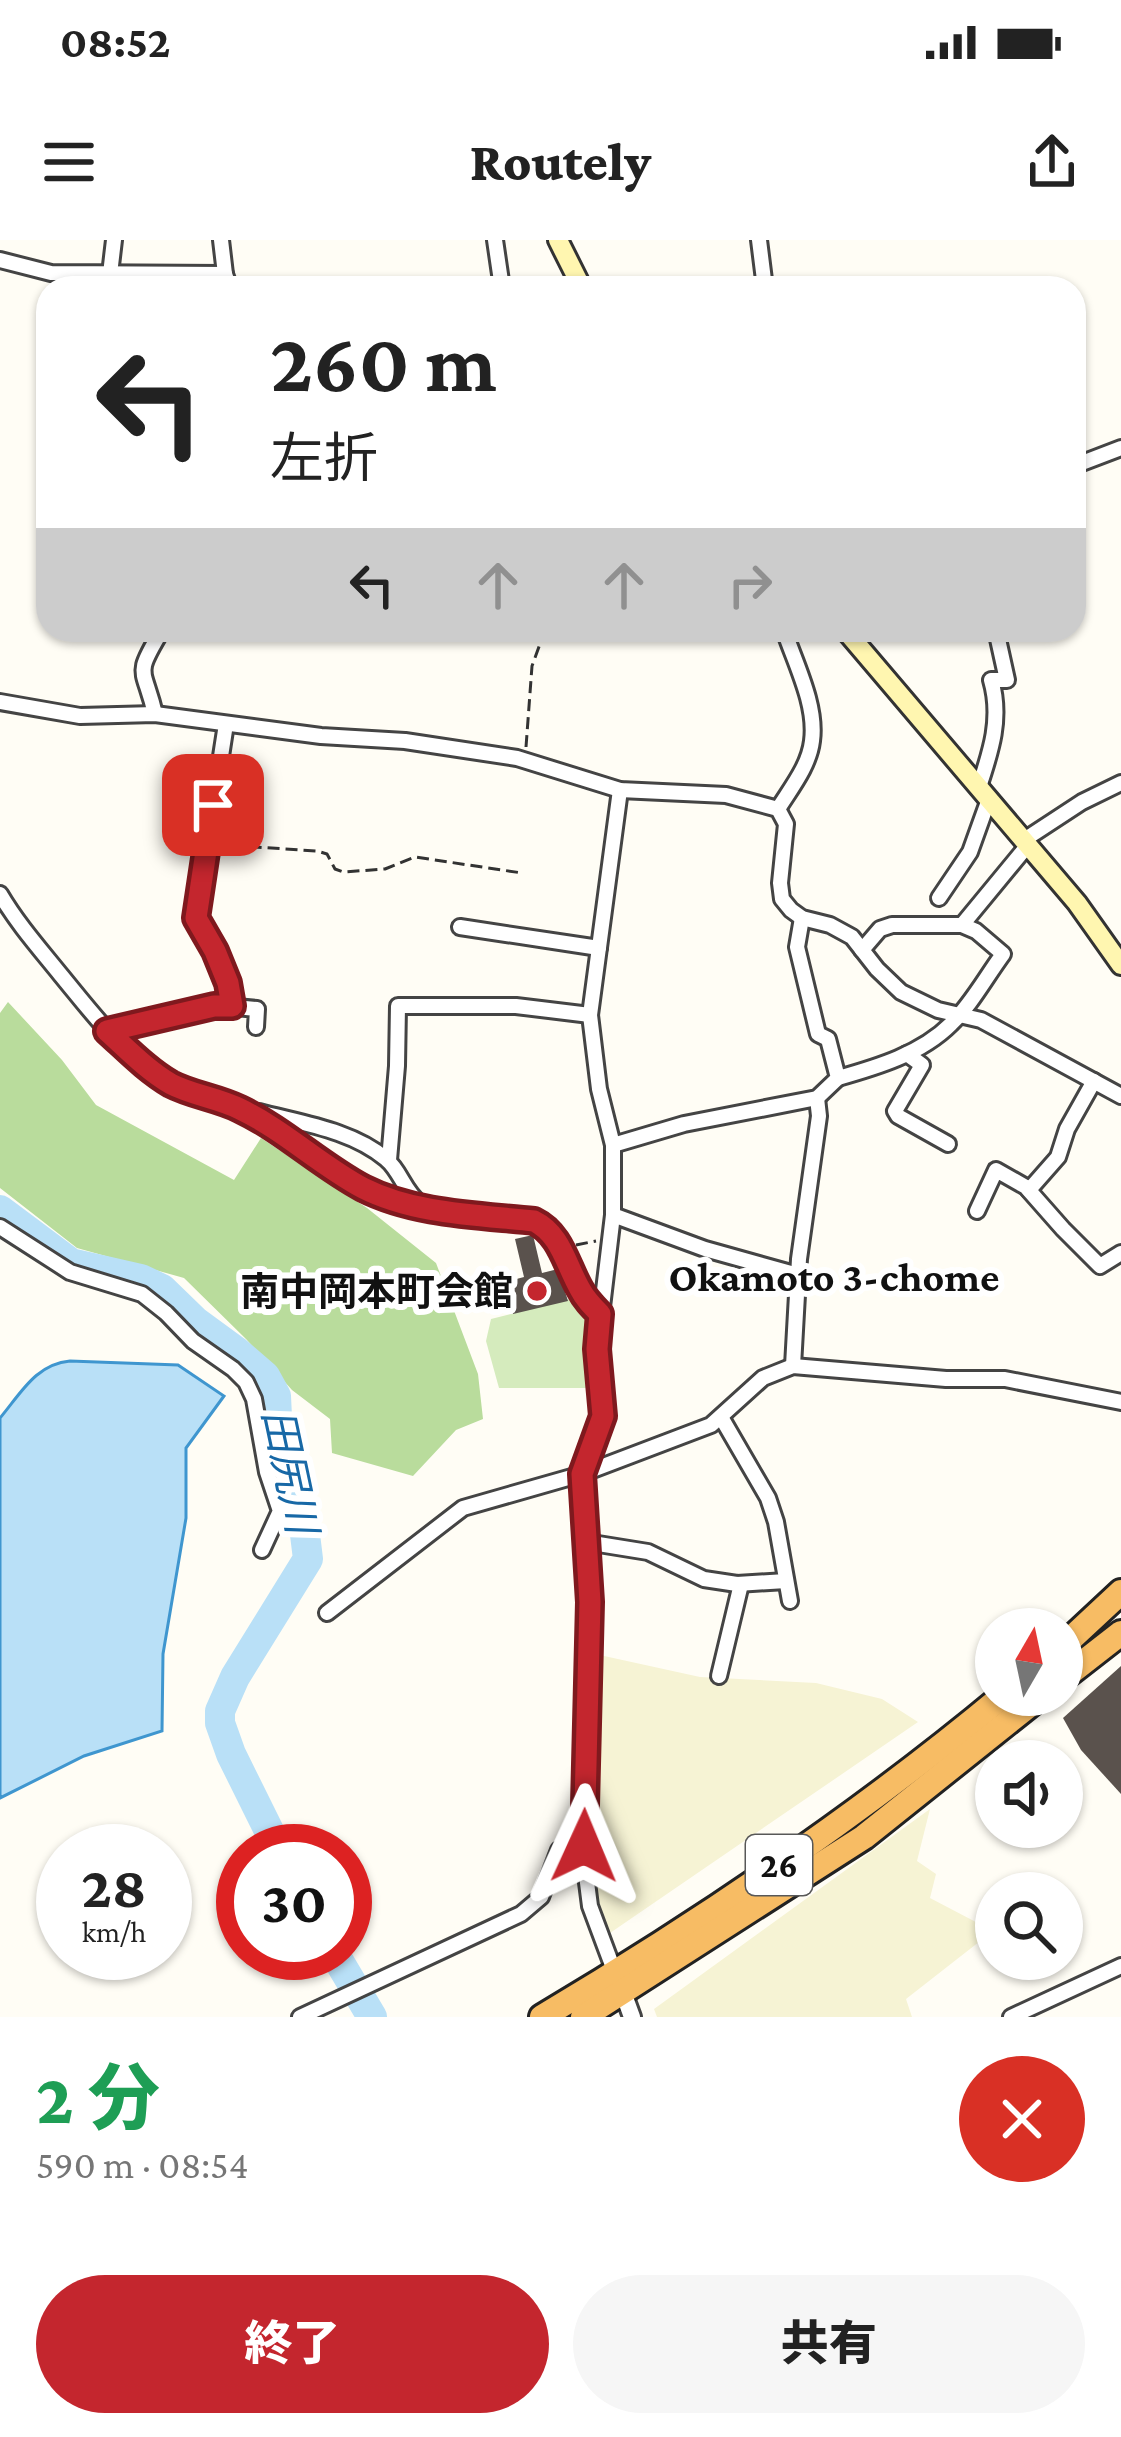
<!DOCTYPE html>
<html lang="ja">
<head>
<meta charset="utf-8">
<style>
	body { margin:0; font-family:"Crimson Pro","Noto Sans JP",serif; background:#f6f6f6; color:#222; height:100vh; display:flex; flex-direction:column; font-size:45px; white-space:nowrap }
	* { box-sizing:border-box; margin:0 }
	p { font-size:39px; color:#767676 }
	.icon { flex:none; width:66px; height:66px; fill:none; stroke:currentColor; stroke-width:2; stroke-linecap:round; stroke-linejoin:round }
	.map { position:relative; height:1777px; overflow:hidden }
	.panel { display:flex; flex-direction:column; background:#fff; flex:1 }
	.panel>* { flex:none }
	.guide { position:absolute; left:36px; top:36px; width:1050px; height:366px; border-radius:36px; box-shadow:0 3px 9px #0004; background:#fff; color:#222; overflow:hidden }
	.needle { width:78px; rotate:9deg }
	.buttons { position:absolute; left:975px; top:1368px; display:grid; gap:24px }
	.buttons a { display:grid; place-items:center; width:108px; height:108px; border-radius:50%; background:#fff; box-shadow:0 3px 9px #0004; font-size:60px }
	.speed { position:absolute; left:36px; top:1584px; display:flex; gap:24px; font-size:60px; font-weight:700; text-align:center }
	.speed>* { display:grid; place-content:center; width:156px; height:156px; border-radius:50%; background:#fff; box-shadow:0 3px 9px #0004; line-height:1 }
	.speed small { font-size:30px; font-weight:400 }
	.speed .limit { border:18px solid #d22; background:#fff; color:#111 }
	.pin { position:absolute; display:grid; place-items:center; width:102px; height:102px; color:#fff; margin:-51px; border-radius:24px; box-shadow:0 6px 18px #0006 }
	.me { position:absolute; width:132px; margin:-66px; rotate:1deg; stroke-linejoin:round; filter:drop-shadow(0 0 9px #0008) }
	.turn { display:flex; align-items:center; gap:42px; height:252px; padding:0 36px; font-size:54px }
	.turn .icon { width:156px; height:156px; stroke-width:2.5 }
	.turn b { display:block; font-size:84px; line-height:102px }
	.lanes { display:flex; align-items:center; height:114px; padding:0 36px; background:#0003; justify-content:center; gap:60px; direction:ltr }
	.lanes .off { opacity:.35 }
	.round { display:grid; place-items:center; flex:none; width:126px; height:126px; border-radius:63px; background:#f6f6f6 }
	.head { display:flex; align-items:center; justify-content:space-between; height:204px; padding:0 36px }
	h1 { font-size:72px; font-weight:800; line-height:90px; color:#1e9e55 }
	.primary-button { display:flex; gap:24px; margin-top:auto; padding:24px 36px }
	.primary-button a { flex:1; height:138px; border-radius:72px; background:#c4262e; color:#fff; font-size:48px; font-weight:800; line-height:138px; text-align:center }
	.primary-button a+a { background:#f6f6f6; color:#222 }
	.status { display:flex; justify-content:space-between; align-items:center; height:84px; padding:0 60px; background:#fff; direction:ltr }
	.status svg { height:33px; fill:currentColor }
	header { display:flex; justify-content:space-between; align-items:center; height:156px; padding:0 36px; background:#fff; font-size:54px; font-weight:800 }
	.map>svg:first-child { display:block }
	.farmland { fill:#f6f3d4 }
	.green { fill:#d5ebbd }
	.forest { fill:#b9dc9c }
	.water { fill:#b9e0f7; stroke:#3f96cf; stroke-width:3 }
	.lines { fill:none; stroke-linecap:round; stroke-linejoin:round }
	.river { stroke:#b9e0f7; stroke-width:30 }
	.building { fill:#5a524d }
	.minor-casing { stroke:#444; stroke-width:20 }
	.tertiary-casing { stroke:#444; stroke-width:22 }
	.secondary-casing { stroke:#333; stroke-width:24 }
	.trunk-casing { stroke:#222; stroke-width:30 }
	.path { stroke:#333; stroke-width:3; stroke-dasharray:12 6; stroke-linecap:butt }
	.minor { stroke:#fff; stroke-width:14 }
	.tertiary { stroke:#fff; stroke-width:16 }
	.secondary { stroke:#fff6b0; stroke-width:18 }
	.trunk { stroke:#f7bc64; stroke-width:24 }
	.route-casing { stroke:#7f191e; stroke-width:30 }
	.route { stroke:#c4262e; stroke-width:21 }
	.poi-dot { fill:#c4262e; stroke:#fff; stroke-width:4.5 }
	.labels { text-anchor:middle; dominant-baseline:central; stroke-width:12; stroke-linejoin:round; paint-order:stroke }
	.shield { fill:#fff; stroke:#585858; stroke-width:3 }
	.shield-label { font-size:36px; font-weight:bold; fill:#111 }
	.poi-label { font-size:39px; font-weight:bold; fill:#111; stroke:#fff; text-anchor:end }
	.neighbourhood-label { font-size:42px; font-weight:bold; fill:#111; stroke:#fff }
	.water-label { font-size:42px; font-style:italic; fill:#1768a6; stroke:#fff }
</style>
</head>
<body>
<div class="status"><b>08:52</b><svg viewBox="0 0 49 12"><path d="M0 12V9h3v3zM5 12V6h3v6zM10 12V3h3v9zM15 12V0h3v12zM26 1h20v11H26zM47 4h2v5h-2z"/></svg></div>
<header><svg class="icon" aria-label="menu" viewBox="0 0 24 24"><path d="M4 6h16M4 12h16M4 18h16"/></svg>Routely<svg class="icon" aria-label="share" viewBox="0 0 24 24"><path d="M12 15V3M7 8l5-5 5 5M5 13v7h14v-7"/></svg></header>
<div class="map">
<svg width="1121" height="1777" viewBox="0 0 1121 1777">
	<rect width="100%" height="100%" fill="#fffdf5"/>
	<g class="farmland">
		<polygon points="595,1414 700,1437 816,1443 882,1459 918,1482 610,1693 598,1663 592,1607"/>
		<polygon points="930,1569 917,1621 936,1634 930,1658 993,1691 906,1759 912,1777 657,1777 654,1769"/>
	</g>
	<path class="green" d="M577,1057C593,1091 595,1112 594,1148H499L486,1101L491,1079Z"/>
	<polygon class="forest" points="8,762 62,820 96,865 234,940 261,898 367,968 436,1023 478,1134 483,1179 456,1190 413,1236 332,1213 330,1179 292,1150 246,1099 184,1038 77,1008 0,948 0,773"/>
	<path class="water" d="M70,1121L178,1125L224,1156L186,1208V1278L163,1414L162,1491L84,1516L0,1558V1178C21,1153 36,1124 70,1121Z"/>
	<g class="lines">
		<g class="river">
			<polyline points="0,970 71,1023 141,1039 162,1049 195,1081 236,1111 265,1136 276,1156 279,1220 302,1270 308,1319 235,1437 220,1471 220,1483 231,1514 279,1611"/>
			<polyline points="334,1713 372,1777"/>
		</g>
	</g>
	<g class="building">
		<polygon points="533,995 542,1033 558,1029 568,1061 513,1074 505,1042 524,1037 515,999"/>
		<polygon points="1121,1426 1121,1554 1081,1510 1063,1478"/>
	</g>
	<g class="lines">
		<defs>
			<g id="minor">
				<polyline points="221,0 225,34"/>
				<polyline points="495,0 502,48"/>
				<polyline points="759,0 765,48"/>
				<polyline points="0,20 51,33 225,34 230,48"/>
				<polyline points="110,34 114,0"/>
				<polyline points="1074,226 1121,208"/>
				<polyline points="0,462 80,476 155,474 321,496 405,501 517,518 620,550 726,555 778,569 786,584 780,643 782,659 791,670 802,678 830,685 852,697 877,729 901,752 938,770 981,780 1121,856"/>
				<path d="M155,474C144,426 133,438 162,390"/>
				<polyline points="226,484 196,678 228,743 232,767"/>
				<path d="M979,547C991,511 1002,478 991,440H1007L996,390"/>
				<path d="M778,569C791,548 809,526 812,501C817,465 795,423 784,390"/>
				<polyline points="1024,600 1082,562 1121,543"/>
				<path d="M0,654C17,683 39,708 60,734C93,774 125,818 171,843C198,858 229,862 256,878C293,898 325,928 363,948C414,974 478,975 534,981C561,993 566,1025 580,1049C585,1059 592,1066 600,1074"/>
				<polyline points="939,658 970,612 989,559"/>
				<polyline points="962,685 1028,605"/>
				<polyline points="460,687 599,708"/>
				<polyline points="107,791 214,765 257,769 256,787"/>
				<polyline points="907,814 922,825 895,871 898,876 948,904"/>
				<path d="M838,838C877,827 921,814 951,784C971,765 986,737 1003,714L976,691L962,685H892L880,689L862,710"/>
				<path d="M259,872C300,883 352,890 386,919C401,931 404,952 421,964"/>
				<polyline points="613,905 684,884 817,858 838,838 828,799 818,794 797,707 802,678"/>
				<polyline points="389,920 397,826 398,766 516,766 590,775"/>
				<polyline points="1029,950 1058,917 1067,889 1094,841"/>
				<polyline points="977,971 996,930 1026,947 1063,989 1100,1026 1121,1013"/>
				<polyline points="613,975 705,1009 798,1035"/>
				<polyline points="0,987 70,1032 142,1054 166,1073 193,1101 233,1129 246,1142 254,1159 267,1232 280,1271 262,1310"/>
				<polyline points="793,1126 799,1019 819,876 817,858"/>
				<polyline points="721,1177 768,1258 776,1282 790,1361"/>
				<polyline points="586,1302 648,1312 704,1339 737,1344 786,1341"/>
				<polyline points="327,1373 463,1268 582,1234 711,1185 763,1138 793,1126 946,1139 1005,1139 1121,1162"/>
				<polyline points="719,1436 741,1344"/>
				<polyline points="615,1733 590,1666 584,1619 590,1362 582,1234 603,1176 597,1109 613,975 613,905 599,849 590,775 620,550"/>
				<polyline points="300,1777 521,1674 541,1657 559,1610 584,1606"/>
				<polyline points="1011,1777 1121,1726"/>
			</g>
			<polyline id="tertiary" points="620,1744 632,1777"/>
			<g id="secondary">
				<polyline points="558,0 582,48"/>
				<polyline points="845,390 1077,663 1121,725"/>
			</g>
			<g id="trunk">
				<polyline points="1062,1407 1121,1352"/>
				<polyline points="1062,1439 1121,1393"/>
				<path d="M542,1777C703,1681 860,1575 1004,1455"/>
				<polyline points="583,1777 864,1597 1042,1455"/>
			</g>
		</defs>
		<use href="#minor" class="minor-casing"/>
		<use href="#tertiary" class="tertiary-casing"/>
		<use href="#secondary" class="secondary-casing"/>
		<use href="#trunk" class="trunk-casing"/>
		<g class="path">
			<polyline points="526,507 532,426 545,390"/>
			<polyline points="227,566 242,567 248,572 251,602 255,607 317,611 327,614 335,629 343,632 385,629 415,617 522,633"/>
			<polyline points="576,1005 596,1001"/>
		</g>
		<use href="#minor" class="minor"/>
		<use href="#tertiary" class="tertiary"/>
		<use href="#secondary" class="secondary"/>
		<use href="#trunk" class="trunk"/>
	</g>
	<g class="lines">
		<defs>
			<path id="route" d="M213,565L196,678L215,711L228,743L232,766H214L107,791C127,809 147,830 171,844C192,855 218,858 240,869C284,890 320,925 363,948C414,974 478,975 534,981C561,994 566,1025 580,1049C585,1059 592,1066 600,1074L597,1109L603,1176L582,1234L590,1362L584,1606"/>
		</defs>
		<use href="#route" class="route-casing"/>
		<use href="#route" class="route"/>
	</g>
	<circle class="poi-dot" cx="537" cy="1051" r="12"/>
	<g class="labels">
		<rect class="shield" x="746" y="1595" width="66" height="60" rx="9"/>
		<g class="shield-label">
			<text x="779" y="1625">26</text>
		</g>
		<g class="poi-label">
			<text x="513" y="1051">南中岡本町会館</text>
		</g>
		<g class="neighbourhood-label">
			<text x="834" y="1036">Okamoto 3-chome</text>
		</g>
		<g class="water-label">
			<text transform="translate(290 1231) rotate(78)">田尻川</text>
		</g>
	</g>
</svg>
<div class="buttons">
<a><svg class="needle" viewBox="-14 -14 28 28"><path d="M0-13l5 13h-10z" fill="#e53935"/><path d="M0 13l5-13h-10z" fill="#767676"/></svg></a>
<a><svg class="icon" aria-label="sound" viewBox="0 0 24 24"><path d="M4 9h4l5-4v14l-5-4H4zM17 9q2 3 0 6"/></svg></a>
<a><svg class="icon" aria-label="search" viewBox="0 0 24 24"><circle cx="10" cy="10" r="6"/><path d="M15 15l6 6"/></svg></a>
</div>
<div class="speed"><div>28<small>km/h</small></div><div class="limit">30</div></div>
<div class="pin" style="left:213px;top:565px;background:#d93025"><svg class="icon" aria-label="arrive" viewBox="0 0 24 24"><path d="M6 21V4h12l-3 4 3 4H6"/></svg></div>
<svg class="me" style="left:584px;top:1606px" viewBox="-20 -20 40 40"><path d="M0-17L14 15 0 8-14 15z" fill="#c4262e" stroke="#fff" stroke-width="4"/></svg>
<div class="guide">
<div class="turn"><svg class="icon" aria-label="left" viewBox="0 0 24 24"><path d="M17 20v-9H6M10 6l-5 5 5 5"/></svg><div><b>260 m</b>左折</div></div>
<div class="lanes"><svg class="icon" aria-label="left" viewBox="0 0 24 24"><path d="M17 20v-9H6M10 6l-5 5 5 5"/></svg><svg class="icon off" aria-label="ahead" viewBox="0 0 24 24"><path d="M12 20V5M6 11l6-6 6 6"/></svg><svg class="icon off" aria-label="ahead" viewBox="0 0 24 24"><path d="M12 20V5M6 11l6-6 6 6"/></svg><svg class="icon off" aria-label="right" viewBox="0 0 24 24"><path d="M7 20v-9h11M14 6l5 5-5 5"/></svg></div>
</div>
</div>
<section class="panel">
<div class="head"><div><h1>2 分</h1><p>590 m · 08:54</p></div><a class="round" style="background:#d93025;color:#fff"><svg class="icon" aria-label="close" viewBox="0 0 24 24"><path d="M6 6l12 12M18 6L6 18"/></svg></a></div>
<div class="primary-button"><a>終了</a><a>共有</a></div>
</section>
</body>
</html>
